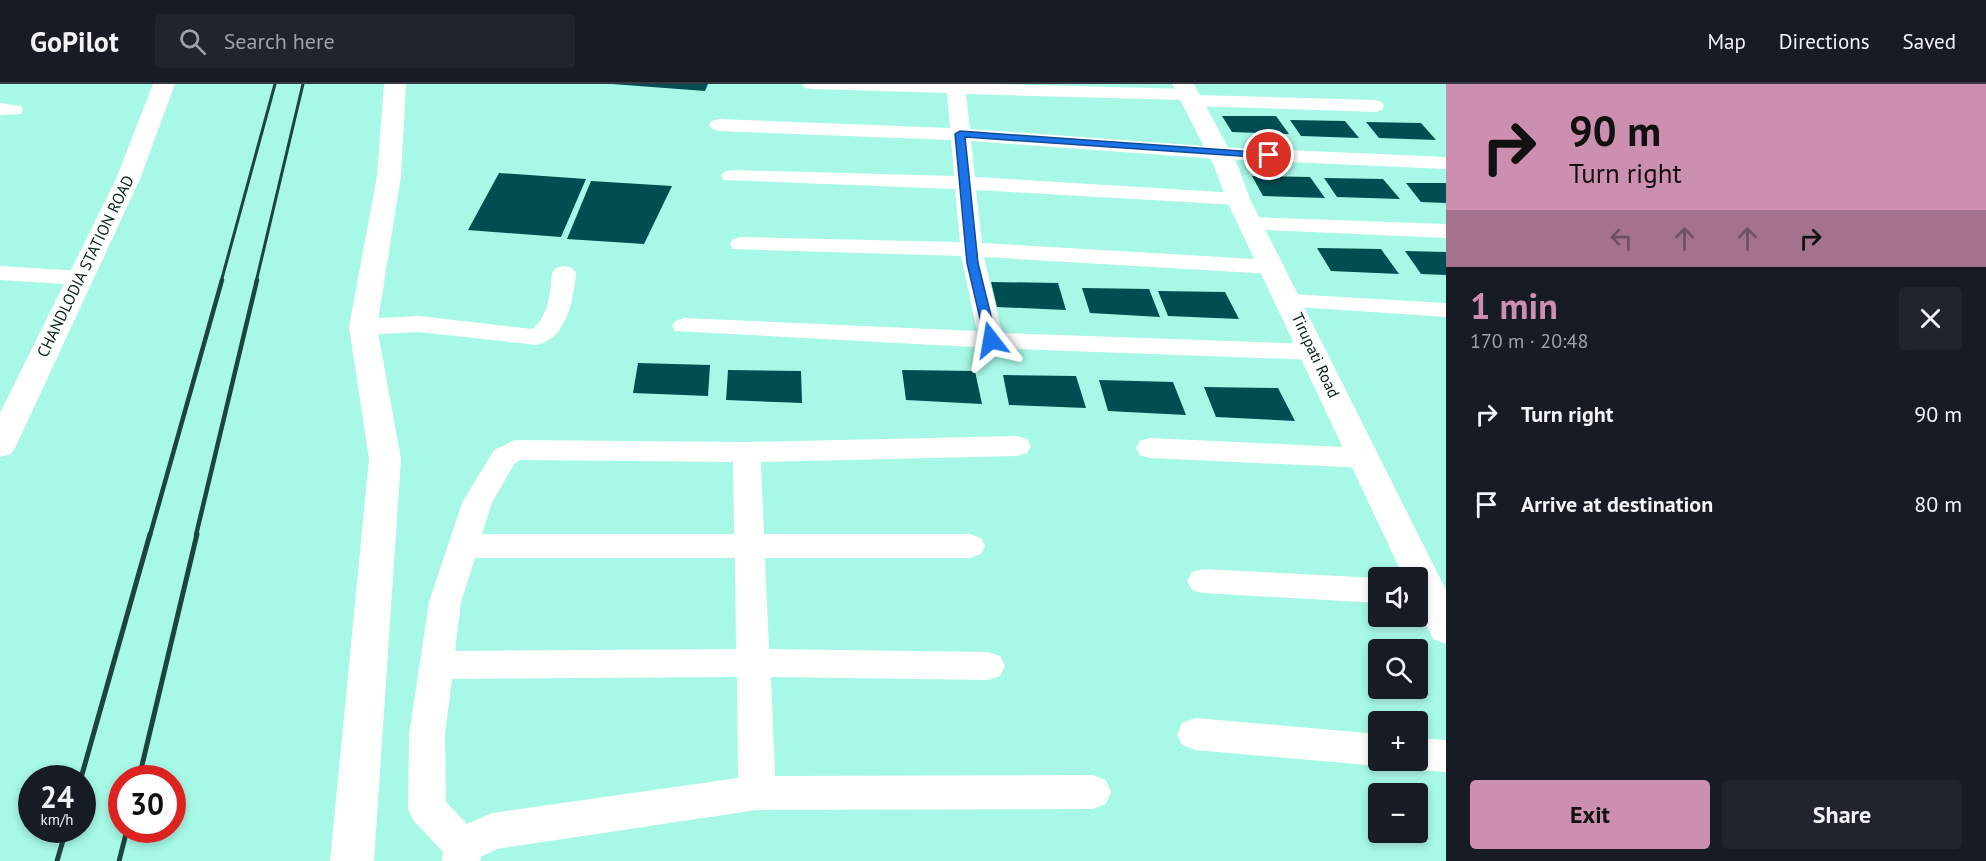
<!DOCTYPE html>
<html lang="en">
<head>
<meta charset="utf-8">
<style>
	body { margin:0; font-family:"PT Sans",sans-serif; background:#20242c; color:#f1f3f6; height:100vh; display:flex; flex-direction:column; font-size:22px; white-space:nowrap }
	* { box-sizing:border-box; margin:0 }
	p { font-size:20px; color:#9ea1a6 }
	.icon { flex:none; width:33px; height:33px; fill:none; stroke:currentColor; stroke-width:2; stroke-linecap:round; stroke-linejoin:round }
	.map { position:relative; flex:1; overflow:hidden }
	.sheet { display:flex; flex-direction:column; background:#171b24; width:540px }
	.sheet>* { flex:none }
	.top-card { background:#cd8faf; color:#111; overflow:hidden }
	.tools { position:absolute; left:1368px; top:483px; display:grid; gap:12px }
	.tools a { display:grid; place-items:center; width:60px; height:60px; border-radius:6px; background:#171b24; box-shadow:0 3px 9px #0003; font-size:30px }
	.speed { position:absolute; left:18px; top:681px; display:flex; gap:12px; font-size:30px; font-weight:700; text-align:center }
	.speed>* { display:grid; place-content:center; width:78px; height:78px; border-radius:50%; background:#171b24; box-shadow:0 3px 9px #0003; line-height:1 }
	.speed small { font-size:15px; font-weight:400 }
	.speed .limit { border:9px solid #d22; background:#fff; color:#111 }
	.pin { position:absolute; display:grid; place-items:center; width:51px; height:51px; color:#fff; margin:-26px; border:3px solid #fff; border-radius:50%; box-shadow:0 2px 6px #0007 }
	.me { position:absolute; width:66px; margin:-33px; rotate:346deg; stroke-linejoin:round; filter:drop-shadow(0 0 4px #0008) }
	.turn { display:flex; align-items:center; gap:21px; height:126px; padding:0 24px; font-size:27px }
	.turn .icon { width:78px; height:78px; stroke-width:2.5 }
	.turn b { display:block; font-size:42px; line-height:51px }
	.lanes { display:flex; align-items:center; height:57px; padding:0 24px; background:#0003; justify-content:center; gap:30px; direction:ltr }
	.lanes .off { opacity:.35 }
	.round { display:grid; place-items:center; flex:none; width:63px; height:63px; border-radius:6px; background:#20242c }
	.overview { display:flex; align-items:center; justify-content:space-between; height:102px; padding:0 24px }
	h1 { font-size:36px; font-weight:700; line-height:45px; color:#cd8faf }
	.action { display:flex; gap:12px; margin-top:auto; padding:12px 24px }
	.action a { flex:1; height:69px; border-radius:6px; background:#cd8faf; color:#111; font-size:24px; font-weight:700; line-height:69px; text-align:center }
	.action a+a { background:#20242c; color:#f1f3f6 }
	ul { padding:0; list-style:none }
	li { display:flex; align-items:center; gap:18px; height:90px; padding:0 24px }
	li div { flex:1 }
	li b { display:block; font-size:22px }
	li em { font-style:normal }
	header { display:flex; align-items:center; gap:36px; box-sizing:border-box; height:84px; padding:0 30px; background:#171b24; border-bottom:2px solid #363941 }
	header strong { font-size:28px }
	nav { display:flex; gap:33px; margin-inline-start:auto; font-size:21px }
	.search { width:420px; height:54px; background:#20242c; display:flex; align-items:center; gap:15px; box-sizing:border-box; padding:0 21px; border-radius:6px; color:#9ea1a6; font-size:22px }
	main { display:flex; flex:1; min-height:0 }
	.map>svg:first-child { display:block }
	.building { fill:#004e51 }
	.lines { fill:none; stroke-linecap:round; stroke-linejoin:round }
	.minor { fill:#fff; fill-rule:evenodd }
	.tertiary { fill:#fff; fill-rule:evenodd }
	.rail-far2 { stroke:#1d453d; stroke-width:3 }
	.rail-far1 { stroke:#1d453d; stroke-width:4.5 }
	.rail { stroke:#1d453d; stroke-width:5 }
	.route { fill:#1a73e8; stroke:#114b97; stroke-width:1.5 }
	.labels { text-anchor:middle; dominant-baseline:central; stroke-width:6; stroke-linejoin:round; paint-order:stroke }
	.street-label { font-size:16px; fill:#00201a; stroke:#fff }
</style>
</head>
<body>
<header>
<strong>GoPilot</strong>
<div class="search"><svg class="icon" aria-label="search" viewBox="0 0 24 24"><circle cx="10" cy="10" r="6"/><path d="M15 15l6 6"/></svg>Search here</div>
<nav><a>Map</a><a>Directions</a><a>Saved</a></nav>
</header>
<main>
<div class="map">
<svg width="1446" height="777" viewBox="0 0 1446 777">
	<rect width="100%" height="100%" fill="#a7f8e6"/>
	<g class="building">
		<polygon points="612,0 708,0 705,7"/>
		<polygon points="1222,32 1276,32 1289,50 1232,48"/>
		<polygon points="1290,36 1345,37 1359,54 1301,52"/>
		<polygon points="1366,38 1421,39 1436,56 1379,54"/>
		<polygon points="499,89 586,95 561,153 468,146"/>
		<polygon points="1252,92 1310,93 1325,114 1263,112"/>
		<polygon points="1324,94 1383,95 1400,115 1337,113"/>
		<polygon points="591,97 672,102 644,160 567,155"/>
		<polygon points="1406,99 1446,99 1446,119 1421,118"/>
		<polygon points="1317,164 1381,165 1399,190 1331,187"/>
		<polygon points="1405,167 1446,168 1446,191 1421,190"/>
		<polygon points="991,198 1058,199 1066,226 997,223"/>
		<polygon points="1082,204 1149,205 1160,233 1090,229"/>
		<polygon points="1158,207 1225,208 1239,235 1168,232"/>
		<polygon points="638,279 710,281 708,312 633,309"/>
		<polygon points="728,286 801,287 802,319 726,316"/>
		<polygon points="902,286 975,287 982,320 906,316"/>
		<polygon points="1003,291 1076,292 1086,324 1009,321"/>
		<polygon points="1099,296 1173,298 1186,331 1108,327"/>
		<polygon points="1204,303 1278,304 1295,337 1216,333"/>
	</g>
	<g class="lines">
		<g class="minor">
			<polygon points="802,0 1000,0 1189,5 1196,7 1198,11 1375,16 1382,18 1384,22 1382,26 1375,28 1192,22 1185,20 1183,16 966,10 970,45 1218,63 1446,73 1446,85 1218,75 971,57 975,93 1238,109 1246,110 1249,115 1246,120 1238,121 976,106 982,159 1273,176 1281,178 1285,183 1281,188 1273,190 984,173 1002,249 1314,260 1323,262 1327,268 1323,274 1314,276 991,264 675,247 672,242 675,237 684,234 977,247 961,172 733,165 730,160 733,155 741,153 960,158 955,105 724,96 721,92 724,88 731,86 954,92 951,56 719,47 712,45 709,41 712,37 719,35 950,44 947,9 811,5 805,4"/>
			<polygon points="0,19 21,22 23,26 21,30 0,31"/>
			<polygon points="1252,133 1446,140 1446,154 1244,145 1241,140 1244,135"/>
			<polygon points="0,182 80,187 88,189 92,194 88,199 80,201 0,196"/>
			<path d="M564,182L572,184L576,189C573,216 568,253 537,261L419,248L363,251L354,248L351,243L354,238L363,235L419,232L532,245C549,232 550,209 552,189L556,184Z"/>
			<polygon points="1290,210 1446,219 1446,233 1282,222 1278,217 1282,212"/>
			<path d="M1017,352L1027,355L1031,362L1027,369L1017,372L761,378L764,450H970L981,454L985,462L981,470L970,474H765L769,565L988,568L1000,572L1005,582L1000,592L988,596L771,593L775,692L1093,691L1106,696L1111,708L1106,720L1093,725L757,726L497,765L481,773L480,777H442L443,768L414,737L408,725L409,651L429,518L462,419L494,366L515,356L747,358ZM520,376L733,378L734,450H482L492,419L514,380ZM475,474H735L736,565L455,567L461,518ZM737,593L738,694L492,729L467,740L446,718L445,651L452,595Z"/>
			<polygon points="1150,354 1365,364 1375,367 1379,374 1375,381 1365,384 1150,374 1140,371 1136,364 1140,357"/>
			<polygon points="1203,485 1378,494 1378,519 1203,509 1192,506 1187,497 1192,488"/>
			<polygon points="1195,634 1378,650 1378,676 1391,676 1378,682 1195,666 1182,661 1177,650 1182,639"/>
			<polygon points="1418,654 1446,656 1446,688 1418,686 1405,682 1403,676 1418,676"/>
		</g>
		<g class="tertiary">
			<polygon points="153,0 175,0 140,95 16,362 11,370 0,373 0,329 116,95"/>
			<polygon points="384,0 406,0 401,92 377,243 401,375 374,777 330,777 369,375 349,243 377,92"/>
			<polygon points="1172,0 1194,0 1238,82 1250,115 1446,506 1446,560 1433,555 1418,523 1418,494 1404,494 1226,115 1214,82"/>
		</g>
		<g class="rail-far2">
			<polyline points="221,198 275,0"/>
			<polyline points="256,198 303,0"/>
		</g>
		<g class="rail-far1">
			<polyline points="150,451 222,196"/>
			<polyline points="196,451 257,196"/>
		</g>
		<g class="rail">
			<polyline points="81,694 150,450"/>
			<polyline points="139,694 197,450"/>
			<polyline points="57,777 66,746"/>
			<polyline points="119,777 127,746"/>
		</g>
	</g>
	<polygon class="route" points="960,47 1269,69 1274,71 1269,74 965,53 978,179 997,256 991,260 985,256 967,179 955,50"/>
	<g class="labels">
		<g class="street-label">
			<text transform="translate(85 182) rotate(-64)">CHANDLODIA STATION ROAD</text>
			<text transform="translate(1316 271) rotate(65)">Tirupati Road</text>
		</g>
	</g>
</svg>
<div class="tools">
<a><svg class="icon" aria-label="sound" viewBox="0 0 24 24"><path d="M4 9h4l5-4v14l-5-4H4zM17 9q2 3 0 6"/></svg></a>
<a><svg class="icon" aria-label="search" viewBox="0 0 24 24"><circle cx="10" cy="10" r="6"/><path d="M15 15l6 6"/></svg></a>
<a>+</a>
<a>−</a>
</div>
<div class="speed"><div>24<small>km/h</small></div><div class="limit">30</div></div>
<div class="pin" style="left:1269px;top:71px;background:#d93025"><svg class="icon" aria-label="arrive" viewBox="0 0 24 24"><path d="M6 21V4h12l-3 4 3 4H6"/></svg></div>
<svg class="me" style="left:991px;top:256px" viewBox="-20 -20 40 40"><path d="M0-17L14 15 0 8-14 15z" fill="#1a73e8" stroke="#fff" stroke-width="4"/></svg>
</div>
<section class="sheet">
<div class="top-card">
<div class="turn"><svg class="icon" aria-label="right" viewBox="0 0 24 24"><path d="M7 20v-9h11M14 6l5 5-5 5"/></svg><div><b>90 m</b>Turn right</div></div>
<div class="lanes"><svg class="icon off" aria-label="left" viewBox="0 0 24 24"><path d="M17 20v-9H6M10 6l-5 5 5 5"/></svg><svg class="icon off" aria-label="ahead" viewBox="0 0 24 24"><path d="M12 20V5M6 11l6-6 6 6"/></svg><svg class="icon off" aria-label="ahead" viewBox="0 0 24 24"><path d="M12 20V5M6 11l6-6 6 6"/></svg><svg class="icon" aria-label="right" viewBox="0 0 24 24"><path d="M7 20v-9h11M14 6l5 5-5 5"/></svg></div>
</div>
<div class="overview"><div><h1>1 min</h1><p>170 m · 20:48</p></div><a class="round"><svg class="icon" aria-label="close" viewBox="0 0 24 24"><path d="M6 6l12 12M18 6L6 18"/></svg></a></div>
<ul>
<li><svg class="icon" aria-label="right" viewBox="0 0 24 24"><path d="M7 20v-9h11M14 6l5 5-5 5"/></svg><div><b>Turn right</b></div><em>90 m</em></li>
<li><svg class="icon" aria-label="arrive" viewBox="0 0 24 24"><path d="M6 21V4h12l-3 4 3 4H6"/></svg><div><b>Arrive at destination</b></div><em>80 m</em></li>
</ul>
<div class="action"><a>Exit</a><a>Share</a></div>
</section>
</main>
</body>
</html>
